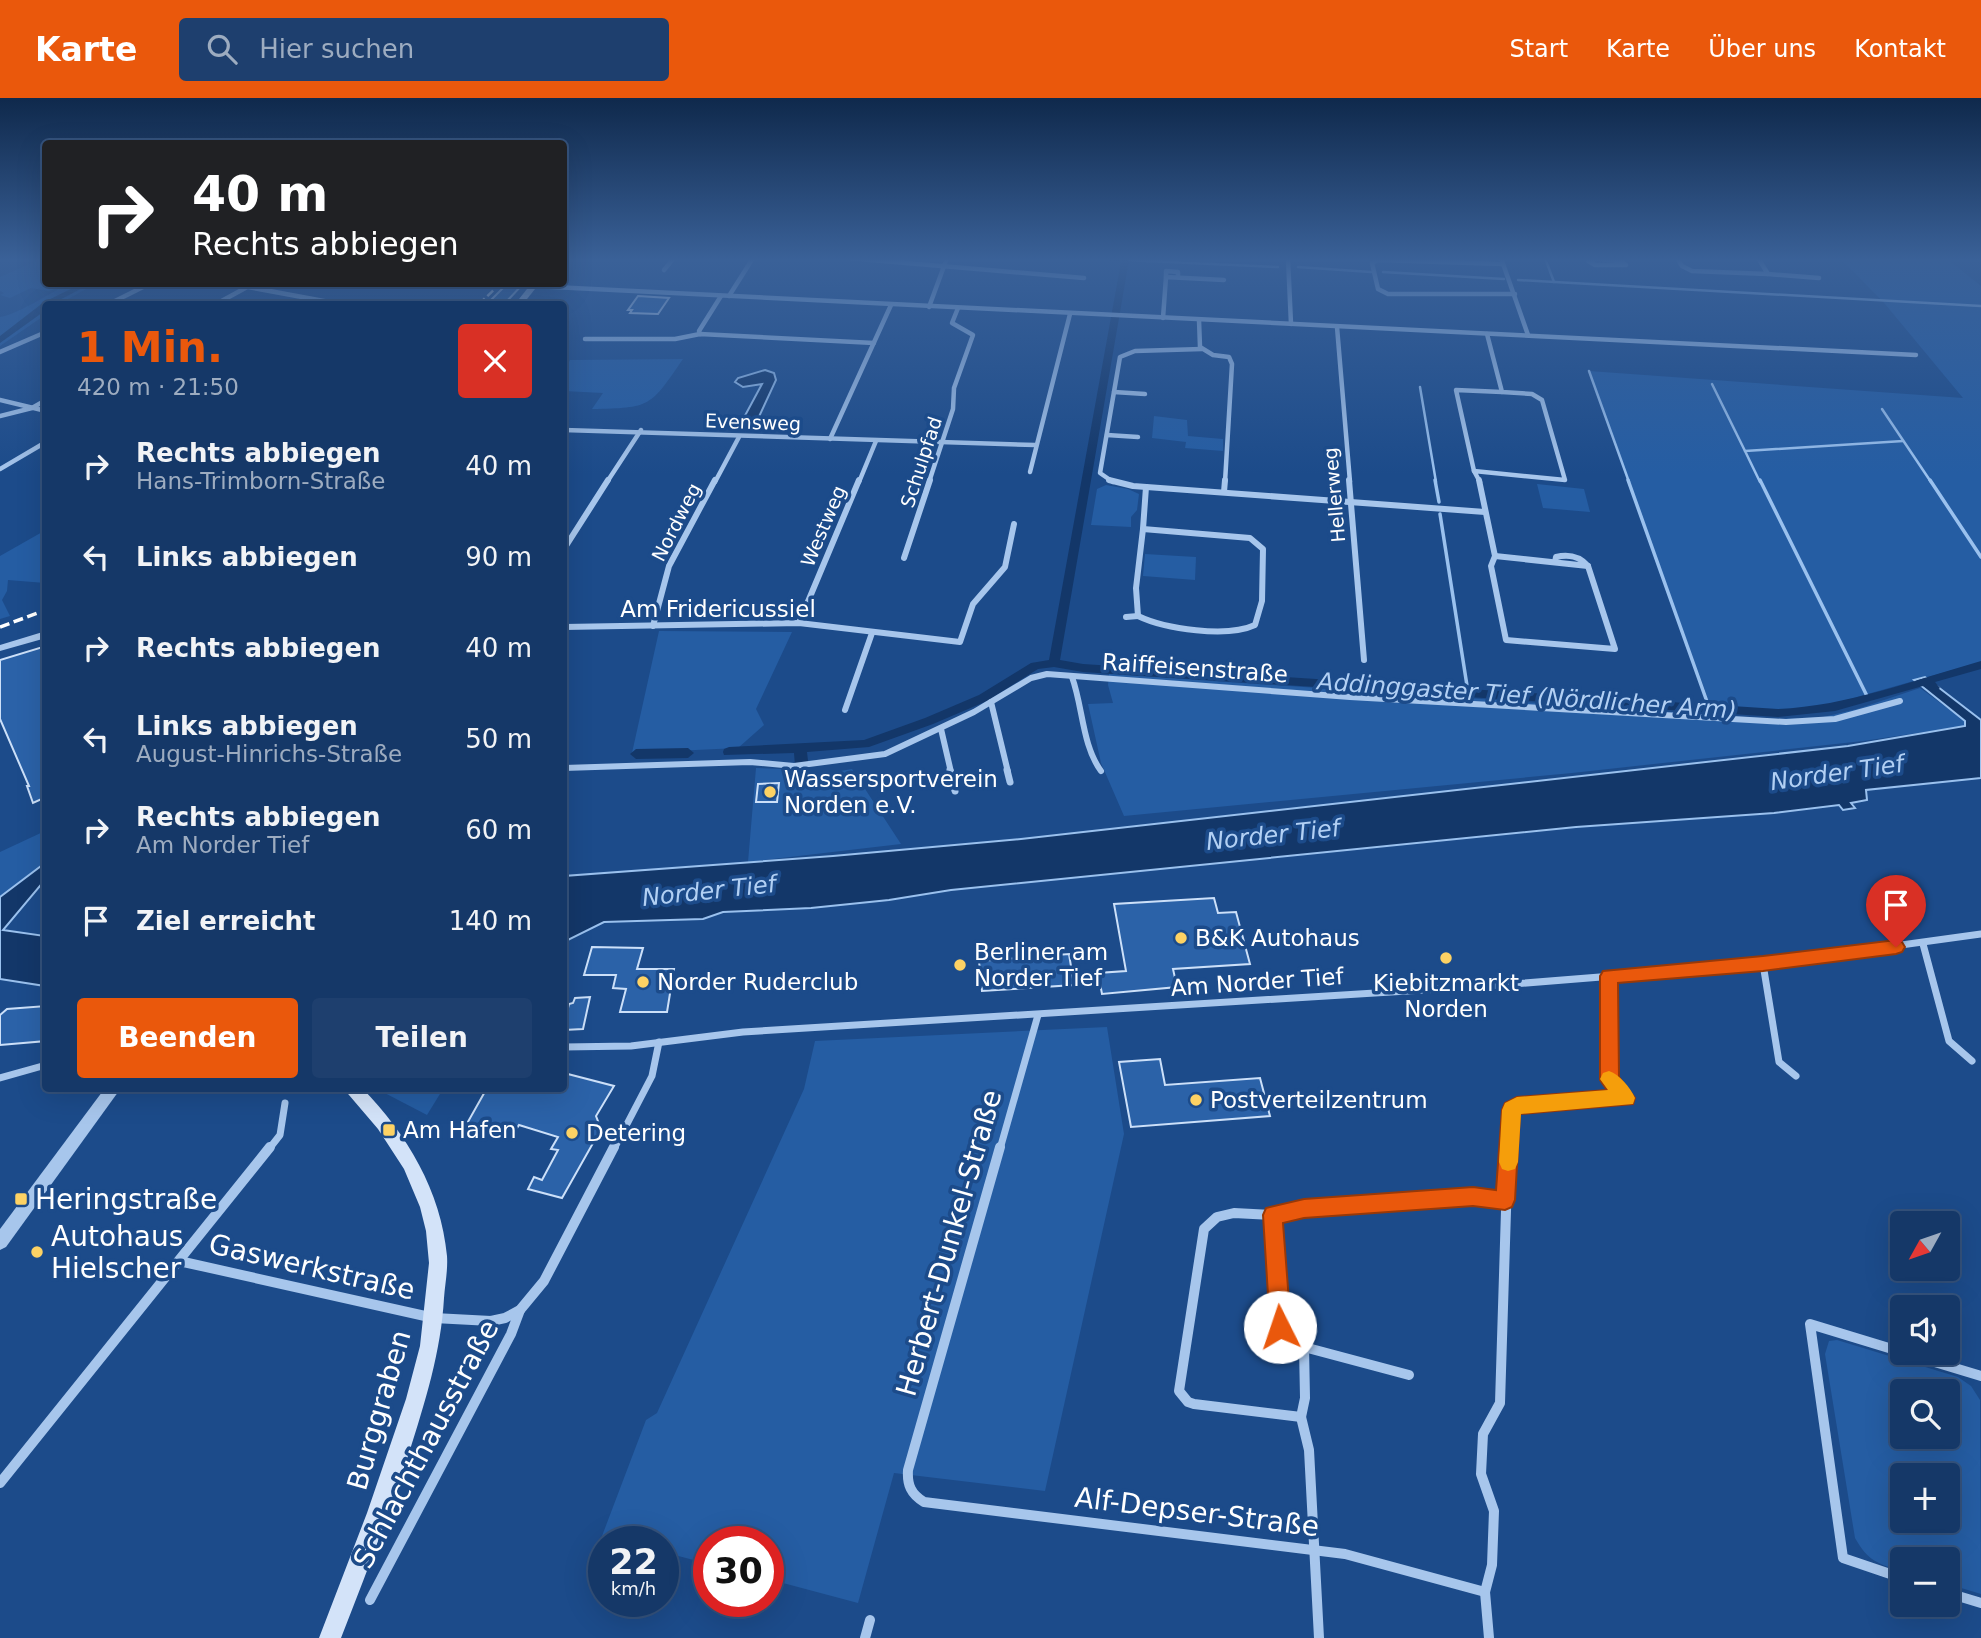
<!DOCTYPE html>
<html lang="de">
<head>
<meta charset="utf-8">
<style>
	body { margin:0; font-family:"DejaVu Sans",sans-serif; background:#1e3f6e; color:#f1f3f6; height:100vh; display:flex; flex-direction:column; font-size:26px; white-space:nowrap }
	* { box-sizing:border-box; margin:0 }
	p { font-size:23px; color:#9dacc0 }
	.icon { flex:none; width:38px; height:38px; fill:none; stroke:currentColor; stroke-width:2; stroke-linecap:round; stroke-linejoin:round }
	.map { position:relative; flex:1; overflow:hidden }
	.details { position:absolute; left:42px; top:203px; width:525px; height:791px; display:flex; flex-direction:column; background:#153868; border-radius:7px; box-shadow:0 7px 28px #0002,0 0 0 2px #34527c }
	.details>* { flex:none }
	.banner { position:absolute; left:42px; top:42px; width:525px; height:147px; border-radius:7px; box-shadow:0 7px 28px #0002,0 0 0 2px #34527c; background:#202124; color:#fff; overflow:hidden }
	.needle { width:46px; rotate:230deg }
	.tools { position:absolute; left:1890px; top:1113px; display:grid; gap:14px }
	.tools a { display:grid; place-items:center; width:70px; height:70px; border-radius:7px; background:#153868; box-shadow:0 7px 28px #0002,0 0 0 2px #34527c; font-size:35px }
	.speed { position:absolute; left:588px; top:1428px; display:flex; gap:14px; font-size:35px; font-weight:700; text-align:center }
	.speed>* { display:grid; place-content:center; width:91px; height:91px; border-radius:50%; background:#153868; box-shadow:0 7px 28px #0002,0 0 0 2px #34527c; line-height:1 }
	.speed small { font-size:18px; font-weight:400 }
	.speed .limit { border:10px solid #d22; background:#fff; color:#111 }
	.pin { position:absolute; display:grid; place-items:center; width:60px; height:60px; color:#fff; margin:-72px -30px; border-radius:50% 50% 50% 0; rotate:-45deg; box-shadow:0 0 7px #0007 }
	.pin .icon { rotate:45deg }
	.me { position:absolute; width:77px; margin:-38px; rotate:356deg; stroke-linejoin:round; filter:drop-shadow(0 0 5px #0008) }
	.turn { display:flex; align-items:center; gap:24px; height:147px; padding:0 35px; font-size:32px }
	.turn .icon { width:91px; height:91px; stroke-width:2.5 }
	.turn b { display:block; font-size:49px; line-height:60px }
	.round { display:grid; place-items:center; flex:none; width:74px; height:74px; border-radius:7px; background:#1e3f6e }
	.head { display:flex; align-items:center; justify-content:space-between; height:119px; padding:0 35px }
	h1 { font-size:42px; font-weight:700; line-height:52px; color:#ea580c }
	.button { display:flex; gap:14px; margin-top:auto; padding:14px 35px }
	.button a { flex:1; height:80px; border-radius:7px; background:#ea580c; color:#fff; font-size:28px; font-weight:700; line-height:80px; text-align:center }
	.button a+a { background:#1e3f6e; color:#f1f3f6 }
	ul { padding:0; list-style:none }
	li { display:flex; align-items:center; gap:21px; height:91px; padding:0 35px }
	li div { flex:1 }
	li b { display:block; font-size:26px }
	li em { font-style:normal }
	header { display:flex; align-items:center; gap:42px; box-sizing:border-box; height:98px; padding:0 35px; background:#ea580c; color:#fff }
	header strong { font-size:33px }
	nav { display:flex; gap:38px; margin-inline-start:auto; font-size:24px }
	.search { width:490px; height:63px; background:#1e3f6e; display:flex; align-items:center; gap:18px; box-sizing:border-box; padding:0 24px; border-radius:7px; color:#9dacc0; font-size:26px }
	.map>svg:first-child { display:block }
	.green { fill:#255da3; fill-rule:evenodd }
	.water { fill:#133769; stroke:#9ac1ee; stroke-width:2 }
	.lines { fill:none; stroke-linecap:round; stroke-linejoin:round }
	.stream-far1 { stroke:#9ac1ee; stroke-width:2.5 }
	.stream { stroke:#9ac1ee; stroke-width:3.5 }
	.canal { fill:#133769; fill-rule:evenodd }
	.building { fill:#2b62a8; stroke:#cce0f9; stroke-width:2 }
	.minor-far3 { stroke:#a7c6ec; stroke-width:4.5 }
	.minor-far2 { stroke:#a7c6ec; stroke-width:6 }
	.minor-far1 { stroke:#a7c6ec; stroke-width:7 }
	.minor { stroke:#a7c6ec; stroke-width:10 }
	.tertiary { fill:#a7c6ec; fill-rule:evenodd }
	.secondary { fill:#d3e3f9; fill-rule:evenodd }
	.rail-far1 { stroke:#fff; stroke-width:2.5; stroke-dasharray:8 3.5; stroke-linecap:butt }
	.rail { stroke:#fff; stroke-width:3.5; stroke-dasharray:10 4.5; stroke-linecap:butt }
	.route { fill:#ea580c; stroke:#983908; stroke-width:2 }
	.slow { fill:#f59e0b }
	.poi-dot { fill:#fdd264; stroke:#1c4b8a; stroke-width:2.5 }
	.labels { text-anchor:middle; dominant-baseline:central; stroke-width:7; stroke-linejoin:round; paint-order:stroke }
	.far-street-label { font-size:19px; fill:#fff; stroke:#1c4b8a }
	.street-label { font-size:23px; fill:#fff; stroke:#1c4b8a }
	.poi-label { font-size:23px; fill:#fff; stroke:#1c4b8a; text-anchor:start }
	.water-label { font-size:24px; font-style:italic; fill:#b2d0f4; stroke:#1c4b8a }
	.near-poi-label { font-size:28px; fill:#fff; stroke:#1c4b8a; text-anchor:start }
	.near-street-label { font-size:28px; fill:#fff; stroke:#1c4b8a }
</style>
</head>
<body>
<header>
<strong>Karte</strong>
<div class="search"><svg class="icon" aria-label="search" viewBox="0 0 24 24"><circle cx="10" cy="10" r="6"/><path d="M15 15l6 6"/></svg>Hier suchen</div>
<nav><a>Start</a><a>Karte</a><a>Über uns</a><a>Kontakt</a></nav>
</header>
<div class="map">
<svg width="1981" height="1540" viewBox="0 0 1981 1540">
	<rect width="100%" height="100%" fill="#1c4b8a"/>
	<g class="green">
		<polygon points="43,160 45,160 46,186 67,186 49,193 31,190 10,200 0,197 4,195 0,193 0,179"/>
		<polygon points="1840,160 1946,160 1981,188 1981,564 1825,608 1778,612 1711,609 1589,273 1963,300 1885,206"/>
		<path d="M67,186H95L59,206H46L45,217L0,248V219C14,218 53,194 67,186Z"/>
		<path d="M683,261C650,309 651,310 592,311L603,295L564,293V274L570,262Z"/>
		<polygon points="1154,318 1187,322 1188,338 1223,341 1223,353 1185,350 1186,344 1152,340"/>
		<polygon points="1537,386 1584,391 1590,414 1543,410"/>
		<polygon points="1106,387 1128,391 1139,396 1137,412 1131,419 1131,429 1091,427 1097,391"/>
		<polygon points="45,420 45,485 8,482 7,493 2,502 10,518 0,521 0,458 44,433 41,428"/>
		<polygon points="1145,456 1196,459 1195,482 1143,478"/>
		<polygon points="659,533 792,534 756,611 764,627 738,650 632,655"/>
		<polygon points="1109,576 1777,621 1823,619 1857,611 1920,590 1965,623 1965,628 1863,643 1572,675 1124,718 1101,665 1088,606 1113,605 1108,587"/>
		<polygon points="756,670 783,671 811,678 852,671 901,746 748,764"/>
		<polygon points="45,733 45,765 0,799 0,754"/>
		<polygon points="1107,929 1124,1036 1045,1393 894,1375 858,1505 768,1481 768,1444 709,1444 709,1466 663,1454 663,1444 626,1444 602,1438 646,1322 657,1315 804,991 815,943"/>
		<polygon points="377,991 443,991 427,1017"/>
		<path d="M1837,1242L1958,1279L1971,1288L1980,1302L1981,1496L1948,1486V1461H1902V1473C1878,1466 1868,1463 1855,1440L1825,1256L1829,1243ZM1902,1293H1948V1339H1902ZM1902,1377H1948V1423H1902Z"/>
	</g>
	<g class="water">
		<polygon points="765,272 774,275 776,282 757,323 743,327 741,325 762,286 743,289 735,284 738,280"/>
		<polygon points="1925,579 1981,622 1981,680 1866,692 1867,702 1851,705 1855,710 1843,712 1839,707 1774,715 1576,729 951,792 889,802 811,810 723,814 703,821 604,824 564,844 564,778 833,758 1021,741 1848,648 1965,628 1965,623 1914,582"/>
		<polygon points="45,765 45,782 3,832 45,838 45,888 0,881 0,799"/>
	</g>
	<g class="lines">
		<g class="stream-far1">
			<polyline points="1545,160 1554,184"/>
			<polyline points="1125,162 1278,169"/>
			<polyline points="1298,169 1371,174"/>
			<polyline points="1383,174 1504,181"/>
			<polyline points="1518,182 1981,208"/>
			<polyline points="1589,273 1629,384"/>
			<polyline points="1712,286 1745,353"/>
			<polyline points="1420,289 1436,384"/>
			<polyline points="1882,311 1931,384"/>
			<polyline points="1760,384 1745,353 1903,343"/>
		</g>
		<g class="stream">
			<polyline points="1435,382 1439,404"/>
			<polyline points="1628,382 1710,612"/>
			<polyline points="1760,382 1868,600"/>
			<polyline points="1930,382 1981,459"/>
			<polyline points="1440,416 1468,594"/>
		</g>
		<g class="canal">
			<path d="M1091,160L1129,162L1060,562L1083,566L1778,611C1848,608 1914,582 1981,563V571L1935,584L1940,590L1934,594L1923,588L1835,613L1778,619L1083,574L1054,569L1038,571L987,603L933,626L869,649L807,654L810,681L803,686L796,681L794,655L724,657L723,654L724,651L729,649L864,642L925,620L979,597L1031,565L1049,562L1121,164Z"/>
			<polygon points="81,186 90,186 52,206 46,206 46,212 0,245 0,238 44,204"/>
			<polygon points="688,650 694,655 688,660 636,661 630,656 636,651"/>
		</g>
	</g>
	<g class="building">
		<polygon points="507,186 523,186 507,203 491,202"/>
		<polygon points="638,198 669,200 658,216 630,215 632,212 628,212"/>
		<polygon points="46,548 46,699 33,705 27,688 29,688 0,621 0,562"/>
		<polygon points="779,685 777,704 756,704 758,686"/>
		<polygon points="1214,800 1218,815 1236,814 1250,866 1173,871 1177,889 1102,896 1098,875 1126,873 1114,806"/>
		<polygon points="592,849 643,850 637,871 674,871 667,914 620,914 626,891 613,890 616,877 584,877"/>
		<polygon points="1069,856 1074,887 982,893 979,863"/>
		<polygon points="590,899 583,931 564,932 564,915 567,914 569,906 573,905 575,900"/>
		<polygon points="46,908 46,943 0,947 0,917 7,911"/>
		<polygon points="1160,961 1165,987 1260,980 1270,1018 1131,1029 1119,964"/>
		<polygon points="564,975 614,988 596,1018 601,1031 562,1100 528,1091 534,1079 542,1082 558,1052 551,1051 558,1039 519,1027 510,1041 465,1029 487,990 564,990"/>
	</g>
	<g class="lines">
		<g class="minor-far3">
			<polyline points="847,160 1084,180"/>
			<polyline points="1288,160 1291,226"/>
			<polyline points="1501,160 1528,237"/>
			<polyline points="1677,160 1682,168 1692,173 1768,176 1758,160"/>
			<polygon points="1596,161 1622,163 1626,167 1595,167 1588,163"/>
			<polyline points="1622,163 1624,160"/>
			<polyline points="1503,166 1377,162 1372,165 1378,191 1388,196 1515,196"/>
			<polyline points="664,172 674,160"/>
			<polyline points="1768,176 1819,180"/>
			<polyline points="1166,179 1166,173 1178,174 1178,179"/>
			<polyline points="533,188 1916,257"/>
			<polyline points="248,189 340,206"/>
			<polyline points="729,198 753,160"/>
			<polyline points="109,206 149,186"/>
			<polyline points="216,206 249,188"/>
			<polyline points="929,209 947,160"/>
			<polyline points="1163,220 1166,179 1224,182"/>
			<polyline points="1199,222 1200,249 1213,257 1229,259 1232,266 1225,384"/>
			<polyline points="1337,229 1350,384"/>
			<polyline points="700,236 699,233 721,198"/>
			<polyline points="585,241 675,241 700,236 874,245"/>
			<polyline points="0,254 46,234"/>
			<polyline points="1114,294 1145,296"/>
			<polyline points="0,302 46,313"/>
			<polyline points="0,318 32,310 46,302"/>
			<polyline points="564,332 1035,347"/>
			<polyline points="1107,337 1138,339"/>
			<polyline points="830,341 891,207"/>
			<polyline points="0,371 46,344"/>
			<polyline points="1474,373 1456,292 1502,294"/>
			<polyline points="1030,374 1070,216"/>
			<polyline points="607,384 641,332"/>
			<polyline points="715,384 739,339"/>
			<polyline points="859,384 876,343"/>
			<polyline points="929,384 953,311 954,290 973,237 952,225 958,210"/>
			<polyline points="1113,384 1100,375 1120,259 1135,253 1202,251"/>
			<polyline points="1480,384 1474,373 1565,382 1542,302 1532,296 1502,294 1487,236"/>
		</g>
		<g class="minor-far2">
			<polyline points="1109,382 1133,388 1485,414"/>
			<polyline points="1349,382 1364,562"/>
			<path d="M1479,382L1495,458L1491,468L1506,542L1615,551L1588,468C1579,458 1569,456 1556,459L1555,464"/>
			<polyline points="1224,394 1225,382"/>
			<polyline points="564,451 608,382"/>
			<polyline points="1495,458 1588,468"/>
			<polyline points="904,460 930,382"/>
			<path d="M1138,518C1165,531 1227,540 1255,527L1262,503L1263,451L1250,440L1143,431L1146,389"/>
			<polyline points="1126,519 1138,518 1136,490 1143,431"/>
			<polyline points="799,525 859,382"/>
			<polyline points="653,528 669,468 715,382"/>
			<polyline points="564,529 799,525 960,544 973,506 1005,469 1014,426"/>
			<path d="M1072,579C1083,609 1082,647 1101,673"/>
			<polyline points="991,604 1008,674"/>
			<polyline points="845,612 872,535"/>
			<polyline points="941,631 951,674"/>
			<polyline points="564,670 750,664 794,668 885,656 974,614 1031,580 1047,576 1350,599 1786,624 1835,621 1900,603"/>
		</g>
		<g class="minor-far1">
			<polyline points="950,672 955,693"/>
			<polyline points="1007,672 1010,684"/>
			<polyline points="1923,846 1949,943 1972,963"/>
			<polyline points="1763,866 1779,964 1796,978"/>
			<polyline points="1609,879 1609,982 1626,1000"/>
			<polyline points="564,949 631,948 743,934 1488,888 1763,866 1981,836"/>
			<polyline points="0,980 46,967"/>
			<polyline points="269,1051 280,1037 285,1005"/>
			<polyline points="614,1051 652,978 659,944"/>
			<polyline points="1000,1051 1038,917"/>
			<polyline points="1508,1051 1511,1011 1548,1003 1626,1000"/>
		</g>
		<g class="minor">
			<path d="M1000,1049L908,1372C907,1387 911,1396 924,1404L1345,1456L1485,1494"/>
			<polygon points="1234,1115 1273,1117 1280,1229 1288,1242 1304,1249 1305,1300 1301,1319 1194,1306 1188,1304 1179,1293 1204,1131 1217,1119"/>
			<polyline points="1273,1117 1304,1110 1473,1099 1505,1102"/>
			<polyline points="179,1163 434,1220 491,1223 505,1220 520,1212 544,1183 614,1049"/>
			<polyline points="1304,1249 1409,1277"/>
			<polyline points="1902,1254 1810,1226 1843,1460 1902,1480"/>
			<polyline points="1905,1255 1981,1278"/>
			<polyline points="1301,1319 1309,1352 1319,1540"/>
			<polyline points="0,1385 270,1049"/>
			<polyline points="1948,1495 1981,1505"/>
			<polyline points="370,1502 511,1236 520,1212"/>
			<polyline points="865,1540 870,1522"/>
			<polyline points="1489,1540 1485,1494 1492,1467 1494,1413 1481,1376 1483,1336 1500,1305 1508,1049"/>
		</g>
		<g class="tertiary">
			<polygon points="46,533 46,540 0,553 0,547"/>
			<polygon points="105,990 121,990 6,1149 0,1152 0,1131"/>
		</g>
		<g class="secondary">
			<polygon points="531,186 539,186 523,206 515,206"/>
			<path d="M343,990H362C407,1036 441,1093 447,1158C448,1172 445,1186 444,1200C441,1254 425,1304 409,1355C388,1418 365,1479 341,1540H319L367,1415L406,1301L420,1248L429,1165L426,1133L420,1109L404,1071L378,1031Z"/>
		</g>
		<polyline class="rail-far1" points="479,206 500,186"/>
		<polyline class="rail" points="0,529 46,512"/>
	</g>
	<linearGradient id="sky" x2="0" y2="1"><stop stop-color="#0f294c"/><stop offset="0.43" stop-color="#3a6198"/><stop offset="1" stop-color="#3a6198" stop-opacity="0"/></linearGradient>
	<rect width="1981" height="376" fill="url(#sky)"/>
	<polygon class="route" points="1896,842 1902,844 1905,849 1902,854 1896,856 1763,873 1618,885 1619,979 1635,1000 1633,1006 1520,1016 1515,1102 1512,1109 1505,1112 1473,1108 1304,1120 1283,1125 1291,1229 1288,1236 1280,1240 1273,1236 1270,1229 1263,1117 1266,1110 1304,1101 1473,1089 1496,1092 1502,1012 1505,1005 1517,999 1607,992 1600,982 1600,878 1603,873 1763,858"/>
	<path class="slow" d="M1609,973C1620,977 1630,989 1635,1000L1633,1006L1521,1016L1518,1064L1515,1071L1508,1073L1502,1071L1499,1064L1502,1012L1505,1005L1517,999L1608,992L1600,981L1603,975Z"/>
	<g class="poi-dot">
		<circle cx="770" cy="694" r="7"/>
		<circle cx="1181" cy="840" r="7"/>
		<circle cx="1446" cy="860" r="7"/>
		<circle cx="960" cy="867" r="7"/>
		<circle cx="643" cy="884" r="7"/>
		<circle cx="1196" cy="1002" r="7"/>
		<rect x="382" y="1025" width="14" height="14" rx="3.5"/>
		<circle cx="572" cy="1035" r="7"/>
		<rect x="14" y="1094" width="14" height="14" rx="3.5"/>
		<circle cx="37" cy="1154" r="7"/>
	</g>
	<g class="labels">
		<g class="far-street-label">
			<text transform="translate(753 324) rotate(2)">Evensweg</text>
			<text transform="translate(921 364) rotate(-72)">Schulpfad</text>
			<text transform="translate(1334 397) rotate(-95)">Hellerweg</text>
			<text transform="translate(676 424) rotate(-63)">Nordweg</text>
			<text transform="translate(823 428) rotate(-67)">Westweg</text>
		</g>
		<g class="street-label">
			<text x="718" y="511">Am Fridericussiel</text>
			<text transform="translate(1195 570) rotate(4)">Raiffeisenstraße</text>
			<text transform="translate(1257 884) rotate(-4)">Am Norder Tief</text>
		</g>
		<g class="poi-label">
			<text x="784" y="681">Wassersportverein<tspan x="784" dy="26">Norden e.V.</tspan></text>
			<text x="1195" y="840">B&amp;K Autohaus</text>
			<text x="974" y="854">Berliner am<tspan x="974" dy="26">Norder Tief</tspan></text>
			<text x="657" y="884">Norder Ruderclub</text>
			<text x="1446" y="885" text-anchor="middle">Kiebitzmarkt<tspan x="1446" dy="26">Norden</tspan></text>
			<text x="1210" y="1002">Postverteilzentrum</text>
			<text x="403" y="1032">Am Hafen</text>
			<text x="586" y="1035">Detering</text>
		</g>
		<g class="water-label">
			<text transform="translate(1527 598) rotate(4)">Addinggaster Tief (Nördlicher Arm)</text>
			<text transform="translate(1837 675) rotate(-8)">Norder Tief</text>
			<text transform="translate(1273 737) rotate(-6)">Norder Tief</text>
			<text transform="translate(709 793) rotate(-6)">Norder Tief</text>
		</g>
		<g class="near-poi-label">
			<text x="35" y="1101">Heringstraße</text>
			<text x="51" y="1138">Autohaus<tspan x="51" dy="32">Hielscher</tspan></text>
		</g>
		<g class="near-street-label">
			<text transform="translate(949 1145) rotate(-74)">Herbert-Dunkel-Straße</text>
			<text transform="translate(312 1169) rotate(13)">Gaswerkstraße</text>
			<text transform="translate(379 1312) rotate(-74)">Burggraben</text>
			<text transform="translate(426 1346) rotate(-62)">Schlachthausstraße</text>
			<text transform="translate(1197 1414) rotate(7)">Alf-Depser-Straße</text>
		</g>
	</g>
</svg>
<div class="tools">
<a><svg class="needle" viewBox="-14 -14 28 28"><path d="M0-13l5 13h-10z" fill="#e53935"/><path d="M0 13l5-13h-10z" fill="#9dacc0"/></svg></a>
<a><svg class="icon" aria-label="sound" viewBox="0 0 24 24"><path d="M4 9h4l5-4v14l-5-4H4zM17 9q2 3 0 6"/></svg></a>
<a><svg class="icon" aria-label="search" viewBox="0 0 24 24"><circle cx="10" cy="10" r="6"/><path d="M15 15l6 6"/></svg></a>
<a>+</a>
<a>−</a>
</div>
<div class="speed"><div>22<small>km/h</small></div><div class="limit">30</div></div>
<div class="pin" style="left:1896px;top:849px;background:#d93025"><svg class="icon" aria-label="arrive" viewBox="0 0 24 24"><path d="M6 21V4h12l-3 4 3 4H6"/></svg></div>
<svg class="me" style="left:1280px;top:1229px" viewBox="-20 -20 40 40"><circle r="19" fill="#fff"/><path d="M0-13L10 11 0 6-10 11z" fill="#ea580c"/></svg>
<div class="banner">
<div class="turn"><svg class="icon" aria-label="right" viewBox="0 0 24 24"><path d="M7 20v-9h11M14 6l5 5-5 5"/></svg><div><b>40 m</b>Rechts abbiegen</div></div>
</div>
<section class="details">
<div class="head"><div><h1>1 Min.</h1><p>420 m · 21:50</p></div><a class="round" style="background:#d93025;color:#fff"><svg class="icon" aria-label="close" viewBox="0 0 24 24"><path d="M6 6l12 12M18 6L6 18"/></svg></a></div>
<ul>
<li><svg class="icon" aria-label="right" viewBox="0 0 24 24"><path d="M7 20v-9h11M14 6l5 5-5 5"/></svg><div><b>Rechts abbiegen</b><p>Hans-Trimborn-Straße</p></div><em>40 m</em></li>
<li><svg class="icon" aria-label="left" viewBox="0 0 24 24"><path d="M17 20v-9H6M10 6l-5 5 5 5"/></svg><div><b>Links abbiegen</b></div><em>90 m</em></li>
<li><svg class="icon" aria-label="right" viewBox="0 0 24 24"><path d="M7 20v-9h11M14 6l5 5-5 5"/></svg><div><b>Rechts abbiegen</b></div><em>40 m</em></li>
<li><svg class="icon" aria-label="left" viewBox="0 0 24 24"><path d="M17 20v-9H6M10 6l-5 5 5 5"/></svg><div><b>Links abbiegen</b><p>August-Hinrichs-Straße</p></div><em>50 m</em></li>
<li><svg class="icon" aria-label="right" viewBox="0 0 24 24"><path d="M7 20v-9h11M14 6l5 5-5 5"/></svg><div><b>Rechts abbiegen</b><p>Am Norder Tief</p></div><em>60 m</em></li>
<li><svg class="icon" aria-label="arrive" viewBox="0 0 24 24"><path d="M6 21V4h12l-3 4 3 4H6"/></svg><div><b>Ziel erreicht</b></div><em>140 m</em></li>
</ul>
<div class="button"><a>Beenden</a><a>Teilen</a></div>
</section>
</div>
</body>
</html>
